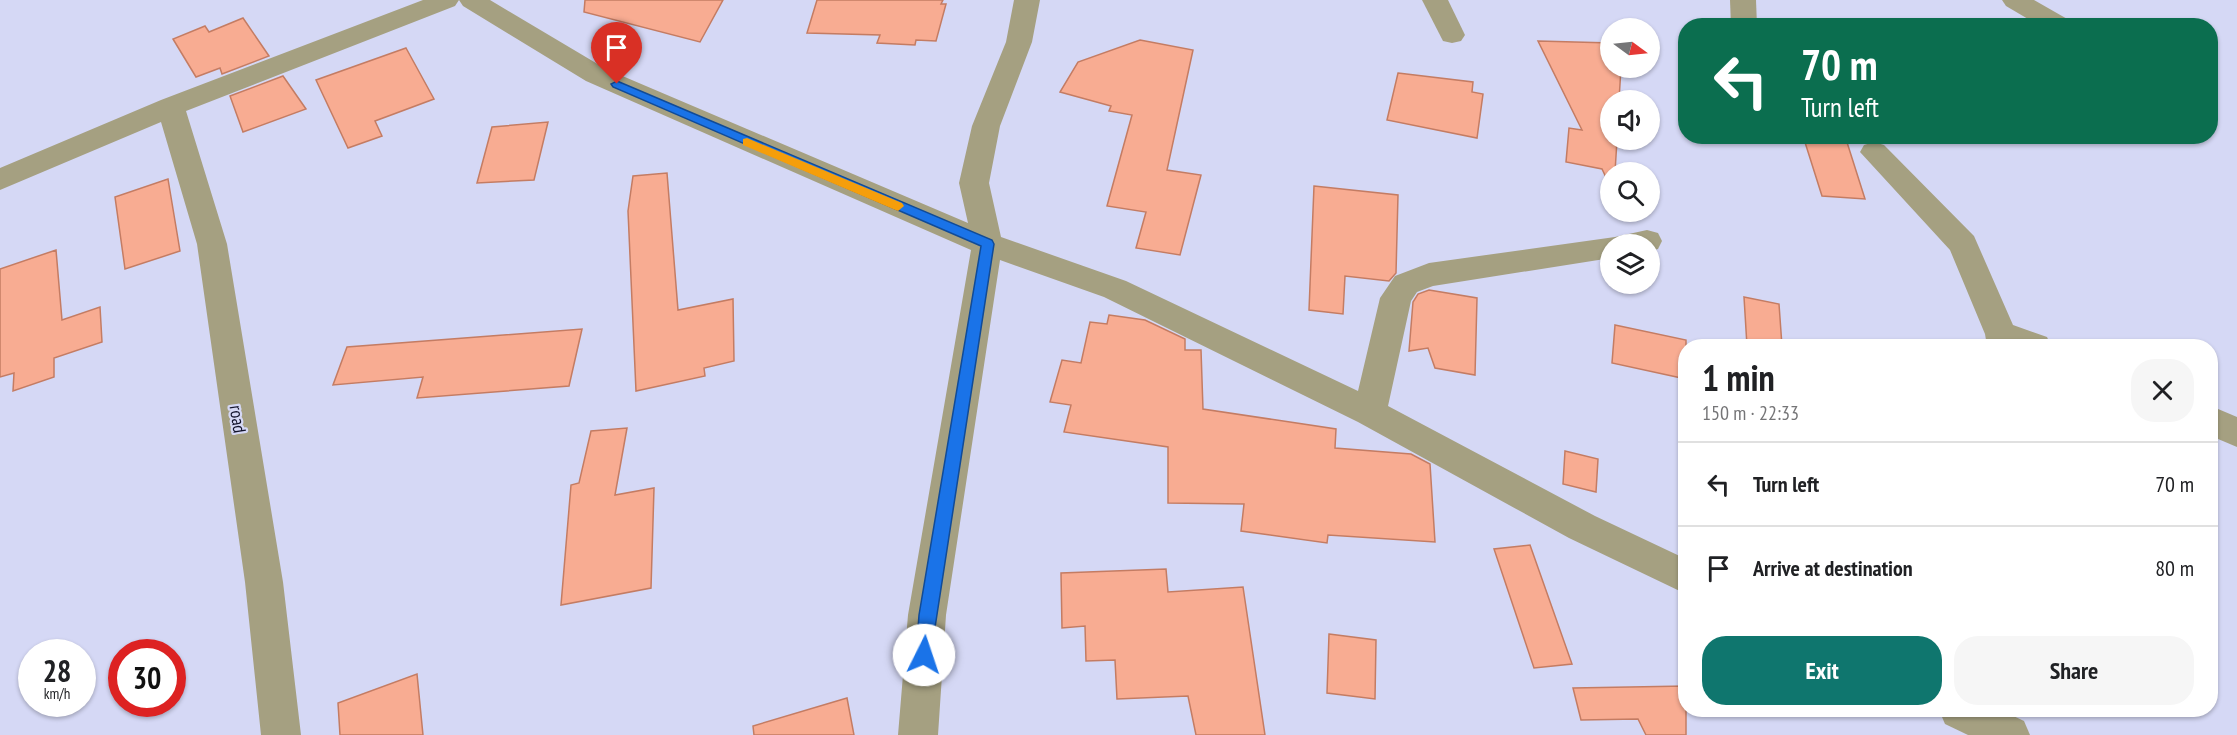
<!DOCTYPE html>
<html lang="en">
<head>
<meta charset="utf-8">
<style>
	body { margin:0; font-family:"PT Sans Narrow",sans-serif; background:#f6f6f6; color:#202124; height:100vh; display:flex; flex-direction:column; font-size:22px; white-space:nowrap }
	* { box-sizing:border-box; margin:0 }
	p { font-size:20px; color:#757577 }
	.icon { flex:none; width:33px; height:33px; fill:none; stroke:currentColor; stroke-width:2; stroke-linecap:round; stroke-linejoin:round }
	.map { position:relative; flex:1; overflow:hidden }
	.side { position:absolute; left:1678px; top:339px; width:540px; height:378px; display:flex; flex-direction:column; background:#fff; border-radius:24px; box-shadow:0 2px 4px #0004 }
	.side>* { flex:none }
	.hud { position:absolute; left:1678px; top:18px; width:540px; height:126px; border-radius:24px; box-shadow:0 2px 4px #0004; background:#0b6e4f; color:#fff; overflow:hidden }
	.needle { width:39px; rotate:105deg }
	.buttons { position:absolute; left:1600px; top:18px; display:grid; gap:12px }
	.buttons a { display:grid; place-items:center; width:60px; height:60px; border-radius:50%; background:#fff; box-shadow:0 2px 4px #0004; font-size:30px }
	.speed { position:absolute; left:18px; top:639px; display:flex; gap:12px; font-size:30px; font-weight:700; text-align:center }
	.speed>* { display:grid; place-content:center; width:78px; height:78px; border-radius:50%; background:#fff; box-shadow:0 2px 4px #0004; line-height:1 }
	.speed small { font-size:15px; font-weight:400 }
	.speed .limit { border:9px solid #d22; background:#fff; color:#111 }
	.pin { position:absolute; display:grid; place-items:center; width:51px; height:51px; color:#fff; margin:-62px -26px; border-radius:50% 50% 50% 0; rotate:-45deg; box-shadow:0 0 6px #0007 }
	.pin .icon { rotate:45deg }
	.me { position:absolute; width:66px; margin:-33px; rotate:4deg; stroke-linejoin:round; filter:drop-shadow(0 0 4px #0008) }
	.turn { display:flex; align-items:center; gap:21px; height:126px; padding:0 24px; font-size:27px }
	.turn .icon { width:78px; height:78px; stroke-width:2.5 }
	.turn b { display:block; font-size:42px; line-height:51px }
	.round { display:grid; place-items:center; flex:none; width:63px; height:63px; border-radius:24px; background:#f6f6f6 }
	.summary { display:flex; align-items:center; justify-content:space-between; height:102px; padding:0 24px }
	h1 { font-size:36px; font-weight:700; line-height:45px }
	.button { display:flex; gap:12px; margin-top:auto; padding:12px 24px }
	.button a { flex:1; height:69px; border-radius:24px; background:#0f766e; color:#fff; font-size:24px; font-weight:700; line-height:69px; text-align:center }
	.button a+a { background:#f6f6f6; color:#202124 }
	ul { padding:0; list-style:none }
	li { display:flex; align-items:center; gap:18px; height:84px; padding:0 24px; border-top:2px solid #e0e0e0 }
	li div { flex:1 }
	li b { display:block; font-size:22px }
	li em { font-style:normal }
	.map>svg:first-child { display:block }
	.building { fill:#f8ac92; stroke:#c47c63; stroke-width:1.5 }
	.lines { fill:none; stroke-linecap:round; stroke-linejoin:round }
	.minor { fill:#a5a081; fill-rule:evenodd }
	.route { fill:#1a73e8; stroke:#114b97; stroke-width:1.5 }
	.slow { fill:#f59e0b }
	.labels { text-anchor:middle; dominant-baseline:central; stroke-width:4.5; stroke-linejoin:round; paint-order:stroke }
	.street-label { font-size:18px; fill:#12132c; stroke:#d5d8f5 }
</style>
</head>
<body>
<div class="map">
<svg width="2237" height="735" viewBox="0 0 2237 735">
	<rect width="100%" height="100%" fill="#d5d8f5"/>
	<g class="building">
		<polygon points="585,0 723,0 700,42 584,12"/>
		<polygon points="817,0 943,0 941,4 946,4 936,41 916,40 915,45 877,43 880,35 807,33"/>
		<polygon points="243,18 269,56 222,74 220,68 196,77 173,39 205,26 209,32"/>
		<polygon points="1140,40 1193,50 1167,170 1201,175 1180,255 1136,248 1146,212 1107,206 1132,115 1109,111 1111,106 1060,92 1078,62"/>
		<polygon points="1538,41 1611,43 1611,68 1621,68 1619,100 1611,100 1611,140 1617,140 1615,172 1611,172 1611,188 1602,169 1566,162 1569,128 1582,130"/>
		<polygon points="406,48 434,99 375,121 382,136 348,148 316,80"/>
		<polygon points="1398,73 1473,82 1472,92 1483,94 1477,138 1387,120"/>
		<polygon points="283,76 306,109 243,132 230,96"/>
		<polygon points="548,122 534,180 477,183 492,127"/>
		<polygon points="1803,136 1845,136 1865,199 1822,196"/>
		<polygon points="667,173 678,310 733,299 734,361 704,368 705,376 636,391 628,211 633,176"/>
		<polygon points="168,179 180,251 125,269 115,197"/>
		<polygon points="1314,186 1398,195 1396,273 1389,281 1345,276 1343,314 1309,310"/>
		<polygon points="56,250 62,320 100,307 102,342 54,358 54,377 13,391 14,373 0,377 0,269"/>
		<polygon points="1429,290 1477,298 1475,375 1435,368 1428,348 1409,351 1413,302 1418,294"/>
		<polygon points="1744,297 1779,304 1782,346 1747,346"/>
		<polygon points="1109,315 1145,320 1185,339 1185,350 1201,350 1203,409 1336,429 1335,448 1411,454 1430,464 1435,542 1328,535 1327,543 1241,531 1244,504 1168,503 1168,447 1064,432 1071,405 1050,402 1062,360 1081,363 1090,322 1107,324"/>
		<polygon points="1615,325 1686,340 1686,379 1612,363"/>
		<polygon points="582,329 569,386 417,398 423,377 333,385 347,347"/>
		<polygon points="627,428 615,495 654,488 651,588 561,605 571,485 579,483 591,431"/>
		<polygon points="1565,451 1598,459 1596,492 1563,484"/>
		<polygon points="1530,545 1572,664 1534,668 1494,549"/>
		<polygon points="1166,569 1168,592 1243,587 1265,735 1196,735 1188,696 1117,699 1115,660 1086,661 1085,626 1062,628 1061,573"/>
		<polygon points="1329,634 1376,640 1375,699 1327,693"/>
		<polygon points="417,674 423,735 340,735 338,703"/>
		<polygon points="1686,686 1686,735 1646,735 1638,719 1581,720 1573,688"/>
		<polygon points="847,698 854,735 754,735 753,726"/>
	</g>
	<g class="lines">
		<g class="minor">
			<polygon points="423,0 459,0 455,6 186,111 227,244 283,582 301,735 261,735 245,582 197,244 161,122 0,190 0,168 161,100"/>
			<polygon points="459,0 490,0 606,69 968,223 959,183 972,126 1006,42 1014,0 1040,0 1032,42 1000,126 989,183 1001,237 1126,281 1358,391 1380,298 1395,276 1429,263 1615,237 1647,230 1658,233 1662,241 1658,249 1650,251 1650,244 1611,244 1611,258 1433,286 1417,292 1411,301 1388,406 1595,516 1686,559 1686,594 1569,538 1358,422 1104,297 1000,260 946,615 938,735 898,735 908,615 971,250 586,81 463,6"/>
			<polygon points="1422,0 1448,0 1465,35 1461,41 1452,43 1443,41"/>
			<polygon points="1730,0 1756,0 1757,26 1731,26"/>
			<polygon points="2002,0 2034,0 2069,20 2073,26 2040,26 2006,6"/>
			<polygon points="1874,142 1884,145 1974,236 2013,325 2047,337 2051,346 1987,346 1985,334 1950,250 1860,152 1864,145"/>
			<polygon points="2211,406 2237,417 2237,447 2211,436"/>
			<polygon points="1939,710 2001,710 2024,721 2030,735 1968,735 1945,724"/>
		</g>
	</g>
	<polygon class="route" points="617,81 992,240 994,244 930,660 924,663 918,660 916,655 919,615 981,246 613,87 611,84"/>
	<polygon class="slow" points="747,138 902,203 904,206 898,211 893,209 743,145 743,139"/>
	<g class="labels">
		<g class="street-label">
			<text transform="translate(238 419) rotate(81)">road</text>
		</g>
	</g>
</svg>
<div class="buttons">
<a><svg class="needle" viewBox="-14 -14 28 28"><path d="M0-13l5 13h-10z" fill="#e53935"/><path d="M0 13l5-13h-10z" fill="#757577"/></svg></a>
<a><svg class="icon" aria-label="sound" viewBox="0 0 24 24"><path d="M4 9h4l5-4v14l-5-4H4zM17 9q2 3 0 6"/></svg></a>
<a><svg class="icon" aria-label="search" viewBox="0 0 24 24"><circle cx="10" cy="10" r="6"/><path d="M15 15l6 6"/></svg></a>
<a><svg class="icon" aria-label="layers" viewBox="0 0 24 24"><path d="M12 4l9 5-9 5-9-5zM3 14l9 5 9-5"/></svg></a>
</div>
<div class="speed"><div>28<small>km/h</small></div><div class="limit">30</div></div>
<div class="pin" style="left:617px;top:84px;background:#d93025"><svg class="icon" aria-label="arrive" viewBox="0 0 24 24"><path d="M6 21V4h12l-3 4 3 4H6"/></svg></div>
<svg class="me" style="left:924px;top:655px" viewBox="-20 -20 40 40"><circle r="19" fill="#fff"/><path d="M0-13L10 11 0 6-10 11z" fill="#1a73e8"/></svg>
<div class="hud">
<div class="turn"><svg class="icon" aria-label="left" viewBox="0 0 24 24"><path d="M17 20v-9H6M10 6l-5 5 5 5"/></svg><div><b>70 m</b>Turn left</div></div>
</div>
<section class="side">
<div class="summary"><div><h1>1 min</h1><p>150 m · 22:33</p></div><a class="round"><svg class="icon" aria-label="close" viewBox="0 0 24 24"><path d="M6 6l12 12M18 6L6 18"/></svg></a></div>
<ul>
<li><svg class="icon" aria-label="left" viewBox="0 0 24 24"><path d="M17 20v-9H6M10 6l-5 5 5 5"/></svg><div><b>Turn left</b></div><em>70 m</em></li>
<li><svg class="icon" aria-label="arrive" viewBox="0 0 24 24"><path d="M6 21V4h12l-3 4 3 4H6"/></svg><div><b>Arrive at destination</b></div><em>80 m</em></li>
</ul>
<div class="button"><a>Exit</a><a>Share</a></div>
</section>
</div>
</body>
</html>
